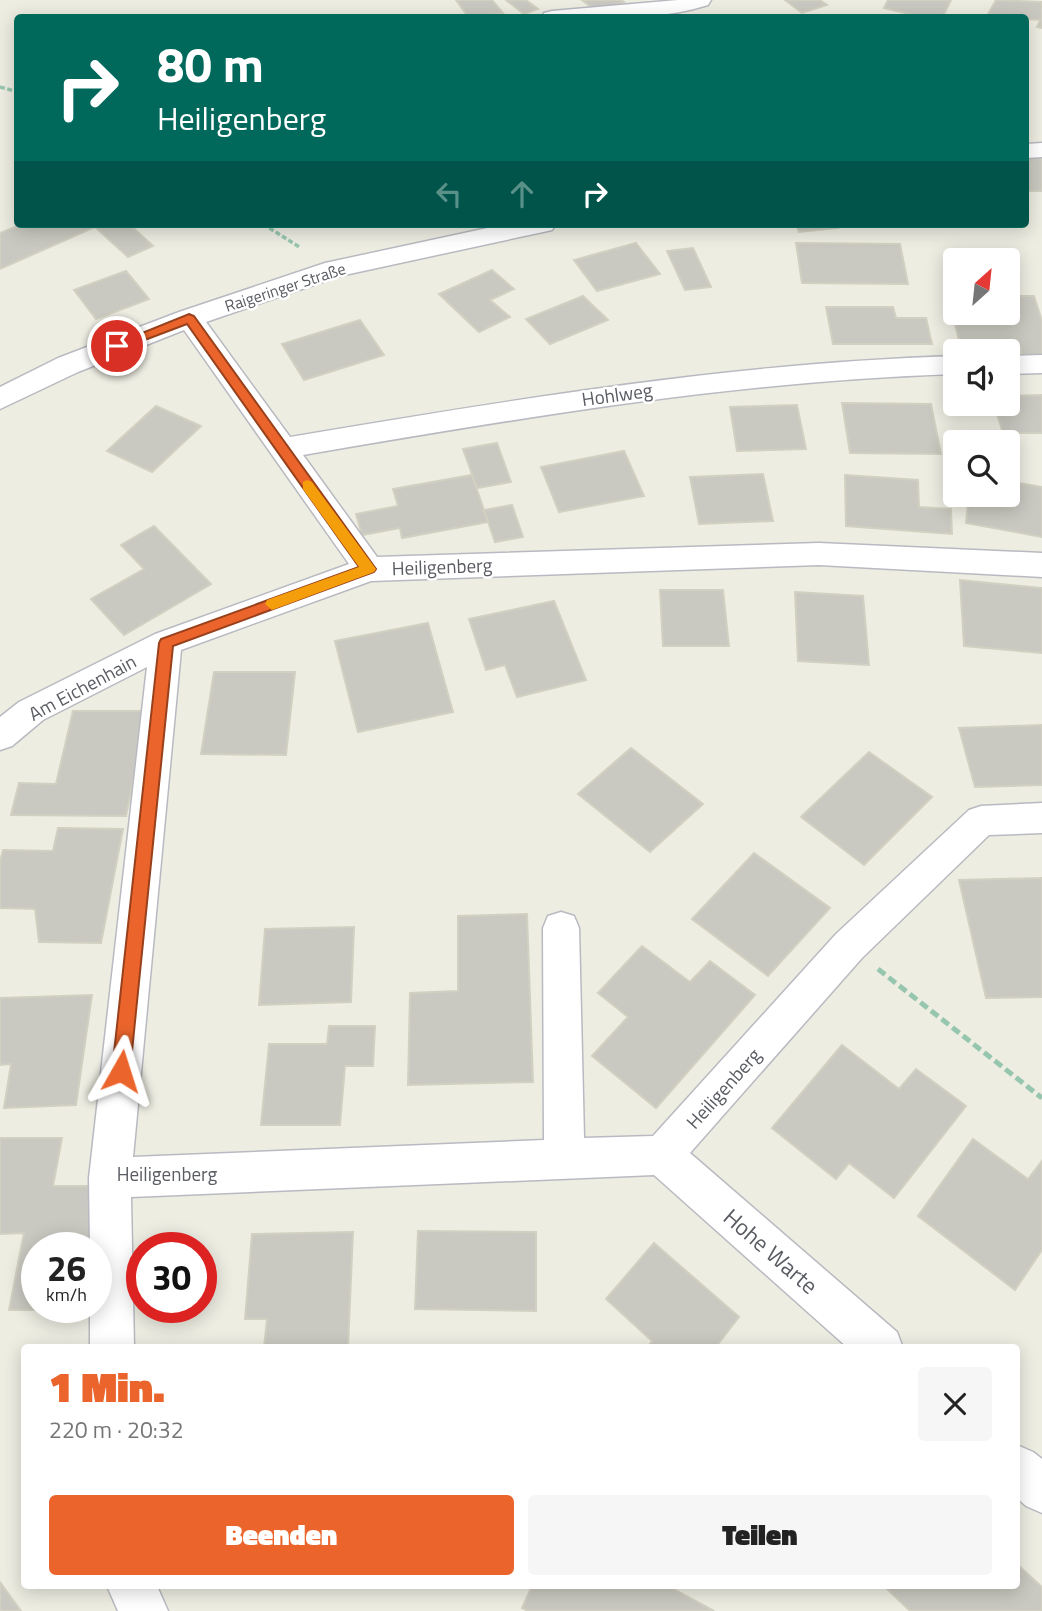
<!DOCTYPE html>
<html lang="de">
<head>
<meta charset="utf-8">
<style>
	body { margin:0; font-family:"Titillium Web",sans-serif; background:#f6f6f6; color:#222; height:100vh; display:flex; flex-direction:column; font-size:26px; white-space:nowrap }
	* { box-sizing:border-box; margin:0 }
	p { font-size:23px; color:#767676 }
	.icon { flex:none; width:38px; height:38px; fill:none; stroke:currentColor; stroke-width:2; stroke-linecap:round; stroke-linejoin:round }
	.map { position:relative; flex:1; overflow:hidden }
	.drawer { position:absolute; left:21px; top:1344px; width:999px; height:245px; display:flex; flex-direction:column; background:#fff; border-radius:7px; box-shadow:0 4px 18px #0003 }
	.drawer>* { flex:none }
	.banner { position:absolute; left:14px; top:14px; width:1015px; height:214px; border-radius:7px; box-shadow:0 4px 18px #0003; background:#00695c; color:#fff; overflow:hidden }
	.needle { width:46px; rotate:27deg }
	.buttons { position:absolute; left:943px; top:248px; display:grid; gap:14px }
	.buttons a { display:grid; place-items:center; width:77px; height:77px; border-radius:7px; background:#fff; box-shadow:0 4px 18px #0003; font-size:35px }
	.speed { position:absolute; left:21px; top:1232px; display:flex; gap:14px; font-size:35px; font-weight:700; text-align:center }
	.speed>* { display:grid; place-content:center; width:91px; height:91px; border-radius:50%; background:#fff; box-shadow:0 4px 18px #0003; line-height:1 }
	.speed small { font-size:18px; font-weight:400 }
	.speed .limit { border:10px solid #d22; background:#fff; color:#111 }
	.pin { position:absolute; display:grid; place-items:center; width:60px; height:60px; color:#fff; margin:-30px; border:4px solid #fff; border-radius:50%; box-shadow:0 2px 7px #0007 }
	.me { position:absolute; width:77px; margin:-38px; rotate:6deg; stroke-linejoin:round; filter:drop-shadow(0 0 5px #0008) }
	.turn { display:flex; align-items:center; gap:24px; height:147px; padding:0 28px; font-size:32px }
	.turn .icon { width:91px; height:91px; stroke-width:2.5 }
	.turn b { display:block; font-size:49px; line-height:60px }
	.lanes { display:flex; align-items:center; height:66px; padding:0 28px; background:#0003; justify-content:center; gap:35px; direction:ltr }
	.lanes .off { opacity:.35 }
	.round { display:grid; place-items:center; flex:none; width:74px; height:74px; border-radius:7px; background:#f6f6f6 }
	.overview { display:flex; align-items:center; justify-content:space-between; height:119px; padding:0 28px }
	h1 { font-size:42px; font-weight:800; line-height:52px; color:#ea642b }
	.cta { display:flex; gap:14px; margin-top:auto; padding:14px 28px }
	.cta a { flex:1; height:80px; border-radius:7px; background:#ea642b; color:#fff; font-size:28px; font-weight:800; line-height:80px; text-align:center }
	.cta a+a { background:#f6f6f6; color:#222 }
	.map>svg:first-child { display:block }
	.building { fill:#cac9c1; stroke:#d2d0c0; stroke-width:2 }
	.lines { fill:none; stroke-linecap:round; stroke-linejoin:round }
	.minor-casing { stroke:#b9bac1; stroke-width:3 }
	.path-far1 { stroke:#97c6af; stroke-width:3.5; stroke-dasharray:5 2.5; stroke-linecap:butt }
	.path { stroke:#97c6af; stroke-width:5; stroke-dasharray:9 4.5; stroke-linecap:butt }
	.minor { fill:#fff; fill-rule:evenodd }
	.route { fill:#ea642b; stroke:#98411c; stroke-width:2 }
	.slow { fill:#f59e0b }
	.labels { text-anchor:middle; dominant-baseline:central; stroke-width:5; stroke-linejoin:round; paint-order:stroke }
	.far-street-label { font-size:16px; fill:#5a5c63; stroke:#fff }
	.street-label { font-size:19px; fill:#5a5c63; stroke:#fff }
	.near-street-label { font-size:23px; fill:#5a5c63; stroke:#fff }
</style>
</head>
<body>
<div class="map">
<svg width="1042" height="1611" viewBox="0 0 1042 1611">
	<rect width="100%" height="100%" fill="#edede2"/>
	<g class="building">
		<polygon points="456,0 492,0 503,13 469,18"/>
		<polygon points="506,0 526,0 538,9 524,14"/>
		<polygon points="582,0 620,0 624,2 598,12"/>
		<polygon points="785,0 820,0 827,5 802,13"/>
		<polygon points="888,0 951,0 942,18 926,18 884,8"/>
		<polygon points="996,0 1042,2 1042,28 1037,27 1040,20 987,16"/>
		<rect x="1026" y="158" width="16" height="33"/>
		<polygon points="22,224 92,224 95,227 0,269 0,233"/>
		<polygon points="101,224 129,224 153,246 128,257 95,227"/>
		<polygon points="796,224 836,224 838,228 799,232"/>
		<polygon points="636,243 660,274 597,291 574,260"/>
		<polygon points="796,243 900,244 908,284 802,283"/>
		<polygon points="693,248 711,287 685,290 667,251"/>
		<polygon points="492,270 514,289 490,300 510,317 479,332 439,294"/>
		<polygon points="126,271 149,299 96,319 74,290"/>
		<polygon points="583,296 608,320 550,344 526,319"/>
		<polygon points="948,296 956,296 956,313 1008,313 1008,296 1034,296 1042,321 1042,355 1022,355 1017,340 959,340"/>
		<polygon points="826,307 893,307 896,318 926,318 932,344 833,344"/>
		<polygon points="360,320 384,355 304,380 282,344"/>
		<polygon points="1042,395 1042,433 1003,433 994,404 1008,404 1008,396"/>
		<polygon points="842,403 931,404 941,454 850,453"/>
		<polygon points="797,405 806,449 737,451 730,407"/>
		<polygon points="156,406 201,426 152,472 107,451"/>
		<polygon points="497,443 511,482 477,488 463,449"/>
		<polygon points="624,451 644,496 559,512 541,467"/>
		<polygon points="763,474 773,521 699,524 690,477"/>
		<polygon points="472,475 488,522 402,538 400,528 362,535 356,514 398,506 393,489"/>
		<polygon points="845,475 918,480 919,507 951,509 952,534 846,526"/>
		<polygon points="1008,481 1042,487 1042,537 966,523 969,495 1008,495"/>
		<polygon points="512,505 523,537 495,542 484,510"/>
		<polygon points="154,526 211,584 124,635 91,599 144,569 121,545"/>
		<polygon points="960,580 1042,588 1042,653 964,646"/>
		<polygon points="660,590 723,590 729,646 663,646"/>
		<polygon points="795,592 863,596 869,665 798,661"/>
		<polygon points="554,601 586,680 517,697 505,665 486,670 469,619"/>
		<polygon points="428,623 453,712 358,732 335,641"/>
		<polygon points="214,672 295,672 286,755 201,754"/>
		<polygon points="73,711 147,711 126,816 11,815 19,783 56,784"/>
		<polygon points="1042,725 1042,785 975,787 959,728"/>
		<polygon points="631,748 703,804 650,852 578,794"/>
		<polygon points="869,752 932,797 864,865 801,817"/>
		<polygon points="58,828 123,829 101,943 39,942 35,909 0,908 0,862 3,850 53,851"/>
		<polygon points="754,853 830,908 768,976 692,919"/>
		<polygon points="1042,878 1042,997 986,998 959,880"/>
		<polygon points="527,914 533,1082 408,1085 410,993 458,991 458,916"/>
		<polygon points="354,927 351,1002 259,1005 265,929"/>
		<polygon points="642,946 690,982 710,961 755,995 656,1108 592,1056 628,1017 598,993"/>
		<polygon points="92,995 76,1105 4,1108 11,1064 0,1065 0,998"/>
		<polygon points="329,1026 375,1026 373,1066 345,1066 340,1125 261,1125 269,1044 327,1044"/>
		<polygon points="842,1045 899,1089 916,1069 966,1106 894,1198 849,1163 836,1179 772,1128"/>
		<polygon points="0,1138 62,1138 53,1186 107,1186 96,1248 37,1248 37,1307 87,1307 87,1310 9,1310 24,1233 0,1234"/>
		<polygon points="973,1139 1028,1179 1042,1161 1042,1250 1015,1290 918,1216"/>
		<polygon points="418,1231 536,1232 536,1311 415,1309"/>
		<polygon points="353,1232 348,1348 264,1348 267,1319 245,1319 252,1234"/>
		<polygon points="654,1243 739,1317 715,1348 647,1348 652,1341 606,1299"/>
		<polygon points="1017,1564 1042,1587 1042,1611 910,1611 884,1586 1017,1586"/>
		<polygon points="0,1582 21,1611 0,1611"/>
		<polygon points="532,1586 668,1586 714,1611 528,1611 522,1608"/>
	</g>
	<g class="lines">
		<defs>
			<g id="minor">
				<path d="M678,0H711L708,5C654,22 597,18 541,18L544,13L552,11Z"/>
				<polygon points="1042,143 1042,157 1026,158 1026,144"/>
				<path d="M506,224H556L552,230L543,232L340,276L206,322L290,437C511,400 731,363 956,356V374C735,381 520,418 303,455L377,557L819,543L1042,553V577L819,565L371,581L181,650L133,1157L544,1140L543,928L548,916L561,912L574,916L579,928L584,1138L653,1136L836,934L969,810L981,806L1042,803V833L989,835L862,958L690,1153L897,1332L903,1348H848L654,1175L131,1197L134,1348H90V1307H96V1248H90L89,1178L147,667L43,720L12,746L0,750V717L19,702L155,634L349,564L184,330L78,372L0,409V387L58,358L179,312L325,263Z"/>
				<polygon points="1042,355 1042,373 1008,374 1008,356"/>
				<polygon points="1017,1445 1033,1452 1042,1459 1042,1513 1026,1506 1017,1498"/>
				<polygon points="107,1586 157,1586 168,1611 118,1611"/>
			</g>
		</defs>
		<use href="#minor" class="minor-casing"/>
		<g class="path-far1">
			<polyline points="0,87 18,92"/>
			<polyline points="263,224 301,248"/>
		</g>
		<polyline class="path" points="878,969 1042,1098"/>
		<use href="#minor" class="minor"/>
	</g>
	<polygon class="route" points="189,314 194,316 376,569 374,572 173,646 130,1071 127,1077 121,1079 115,1077 112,1071 159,643 161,639 359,567 187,324 121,349 112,349 110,346"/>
	<polygon class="slow" points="307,480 312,482 376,569 374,572 272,610 265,604 267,600 359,567 303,489 303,482"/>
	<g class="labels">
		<g class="far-street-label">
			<text transform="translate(285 287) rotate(-18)">Raigeringer Straße</text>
		</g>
		<g class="street-label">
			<text transform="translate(617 394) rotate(-8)">Hohlweg</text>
			<text transform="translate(442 566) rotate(-2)">Heiligenberg</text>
			<text transform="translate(82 687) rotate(-28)">Am Eichenhain</text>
			<text transform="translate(723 1088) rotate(-48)">Heiligenberg</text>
			<text x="167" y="1173">Heiligenberg</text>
		</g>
		<g class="near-street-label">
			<text transform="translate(771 1251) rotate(41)">Hohe Warte</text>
		</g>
	</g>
</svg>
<div class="buttons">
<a><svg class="needle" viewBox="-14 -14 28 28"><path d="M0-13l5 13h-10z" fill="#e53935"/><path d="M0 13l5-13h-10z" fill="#767676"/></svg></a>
<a><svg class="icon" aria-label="sound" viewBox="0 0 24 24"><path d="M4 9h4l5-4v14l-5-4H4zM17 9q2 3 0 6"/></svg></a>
<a><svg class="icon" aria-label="search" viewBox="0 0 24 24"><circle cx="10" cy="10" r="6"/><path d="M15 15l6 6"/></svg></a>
</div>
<div class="speed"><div>26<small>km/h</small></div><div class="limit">30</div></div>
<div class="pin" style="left:117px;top:346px;background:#d93025"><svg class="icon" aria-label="arrive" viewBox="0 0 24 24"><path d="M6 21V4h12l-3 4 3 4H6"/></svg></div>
<svg class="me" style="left:121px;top:1071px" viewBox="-20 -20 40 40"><path d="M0-17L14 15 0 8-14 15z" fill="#ea642b" stroke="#fff" stroke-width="4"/></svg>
<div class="banner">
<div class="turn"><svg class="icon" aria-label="right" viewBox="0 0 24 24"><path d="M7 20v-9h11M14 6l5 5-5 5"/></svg><div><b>80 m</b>Heiligenberg</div></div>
<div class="lanes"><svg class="icon off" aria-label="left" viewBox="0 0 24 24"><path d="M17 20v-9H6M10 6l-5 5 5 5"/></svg><svg class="icon off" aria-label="ahead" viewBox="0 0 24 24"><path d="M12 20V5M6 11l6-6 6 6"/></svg><svg class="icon" aria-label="right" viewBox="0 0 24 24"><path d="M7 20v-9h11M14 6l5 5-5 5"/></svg></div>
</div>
<section class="drawer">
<div class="overview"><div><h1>1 Min.</h1><p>220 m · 20:32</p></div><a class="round"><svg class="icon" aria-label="close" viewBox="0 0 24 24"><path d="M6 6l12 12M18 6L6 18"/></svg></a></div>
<div class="cta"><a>Beenden</a><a>Teilen</a></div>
</section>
</div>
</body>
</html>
